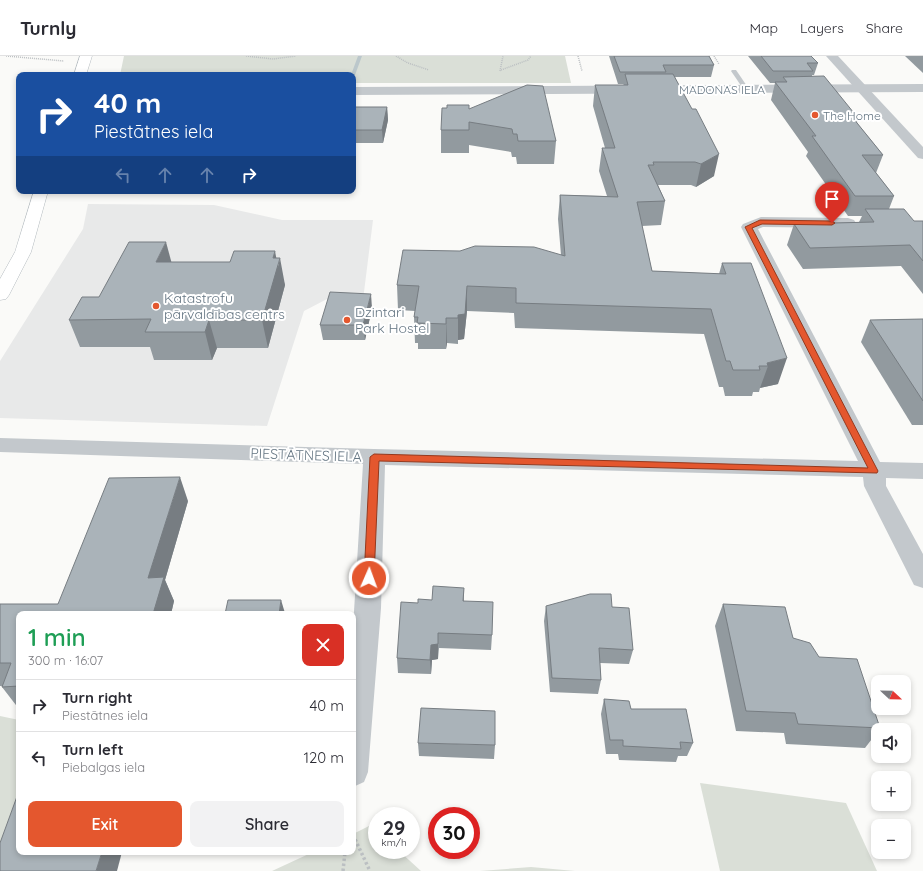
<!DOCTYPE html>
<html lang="en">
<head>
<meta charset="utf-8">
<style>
	body { margin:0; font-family:Quicksand,sans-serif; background:#f2f2f3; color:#2b2b33; height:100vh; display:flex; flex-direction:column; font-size:15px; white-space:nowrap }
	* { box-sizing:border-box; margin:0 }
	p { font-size:13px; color:#7c7c81 }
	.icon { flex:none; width:22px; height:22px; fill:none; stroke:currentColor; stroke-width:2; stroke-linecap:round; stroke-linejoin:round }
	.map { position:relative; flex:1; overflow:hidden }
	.details { position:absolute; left:16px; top:555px; width:340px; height:244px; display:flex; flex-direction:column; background:#fff; border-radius:8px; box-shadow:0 2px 6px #0003 }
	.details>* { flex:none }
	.top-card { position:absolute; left:16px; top:16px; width:340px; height:122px; border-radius:8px; box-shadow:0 2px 6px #0003; background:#1a4fa0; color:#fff; overflow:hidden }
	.needle { width:26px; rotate:112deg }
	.fabs { position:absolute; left:871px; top:619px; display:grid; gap:8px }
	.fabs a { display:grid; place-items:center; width:40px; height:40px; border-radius:8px; background:#fff; box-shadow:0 2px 6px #0003; font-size:20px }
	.speed { position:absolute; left:368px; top:751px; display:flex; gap:8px; font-size:20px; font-weight:700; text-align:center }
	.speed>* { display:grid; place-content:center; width:52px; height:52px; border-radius:50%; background:#fff; box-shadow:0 2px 6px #0003; line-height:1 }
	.speed small { font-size:10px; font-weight:400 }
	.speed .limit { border:6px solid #d22; background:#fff; color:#111 }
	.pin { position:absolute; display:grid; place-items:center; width:34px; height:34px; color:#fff; margin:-41px -17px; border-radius:50% 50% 50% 0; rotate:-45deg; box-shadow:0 0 4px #0007 }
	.pin .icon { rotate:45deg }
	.me { position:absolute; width:44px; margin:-22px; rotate:2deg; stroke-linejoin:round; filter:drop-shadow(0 0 3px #0008) }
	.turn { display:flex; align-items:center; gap:14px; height:84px; padding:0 12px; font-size:18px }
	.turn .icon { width:52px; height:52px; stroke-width:2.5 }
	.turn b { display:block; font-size:28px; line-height:34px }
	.lanes { display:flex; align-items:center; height:38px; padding:0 12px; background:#0003; justify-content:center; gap:20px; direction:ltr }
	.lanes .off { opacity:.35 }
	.round { display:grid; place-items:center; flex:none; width:42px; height:42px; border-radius:8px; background:#f2f2f3 }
	.head { display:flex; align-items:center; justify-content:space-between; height:68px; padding:0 12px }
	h1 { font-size:24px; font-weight:600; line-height:30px; color:#1e9e55 }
	.button { display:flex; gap:8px; margin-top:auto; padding:8px 12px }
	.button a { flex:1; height:46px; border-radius:8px; background:#e4572e; color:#fff; font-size:16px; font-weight:600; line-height:46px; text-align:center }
	.button a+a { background:#f2f2f3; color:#2b2b33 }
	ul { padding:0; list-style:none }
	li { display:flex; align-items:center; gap:12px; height:52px; padding:0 12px; border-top:1px solid #e1e1e2 }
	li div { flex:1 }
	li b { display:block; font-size:15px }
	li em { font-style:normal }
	header { display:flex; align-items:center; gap:24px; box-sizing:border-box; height:56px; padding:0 20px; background:#fff; border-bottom:1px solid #e1e1e2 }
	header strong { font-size:19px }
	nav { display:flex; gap:22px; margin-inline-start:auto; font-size:14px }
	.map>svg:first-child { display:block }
	.built { fill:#e8e9e9 }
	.green { fill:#dadfd7 }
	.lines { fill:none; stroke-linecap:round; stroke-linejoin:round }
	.stream { fill:#bbc7cb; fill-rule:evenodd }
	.secondary-casing { stroke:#b3babf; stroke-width:1 }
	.path-far1 { stroke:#bbbfc2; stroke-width:1.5; stroke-dasharray:1 1; stroke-linecap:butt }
	.path { stroke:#bbbfc2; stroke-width:3.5; stroke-dasharray:2.5 2.5; stroke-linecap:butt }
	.service { fill:#c3c8cc; fill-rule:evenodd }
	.minor { fill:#c3c8cc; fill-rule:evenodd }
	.tertiary { fill:#c3c8cc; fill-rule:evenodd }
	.secondary { fill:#fff; fill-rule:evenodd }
	.wall { fill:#929a9f }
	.shaded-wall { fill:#777d82 }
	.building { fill:#aab3b9; stroke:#777d82 }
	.route { fill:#e4572e; stroke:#94391e }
	.poi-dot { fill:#e4572e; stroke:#fff; stroke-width:1.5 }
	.labels { text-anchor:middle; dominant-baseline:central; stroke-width:4; stroke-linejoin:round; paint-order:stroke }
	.far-street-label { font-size:12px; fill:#657683; stroke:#fff }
	.far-poi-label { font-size:12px; fill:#657683; stroke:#fff; text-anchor:start }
	.poi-label { font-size:14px; fill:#657683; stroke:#fff; text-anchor:start }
	.street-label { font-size:14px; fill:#657683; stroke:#fff }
</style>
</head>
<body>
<header>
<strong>Turnly</strong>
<nav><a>Map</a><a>Layers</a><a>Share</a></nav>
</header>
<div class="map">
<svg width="923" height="815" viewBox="0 0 923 815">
	<rect width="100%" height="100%" fill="#fafaf8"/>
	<polygon class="built" points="88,148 214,149 282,164 373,164 363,244 327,243 304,255 267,370 0,362 0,305 83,173"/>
	<g class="green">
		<polygon points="124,0 565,0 571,27 353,27 353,19 120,19"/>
		<polygon points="0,660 19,664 19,737 0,789"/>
		<polygon points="700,727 846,747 877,815 720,815"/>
		<polygon points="371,769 377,775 377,794 398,794 421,815 272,815 313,796 353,796 353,778"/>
		<polygon points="531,811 575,815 480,815"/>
	</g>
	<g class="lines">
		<polygon class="stream" points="358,0 362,0 355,19 353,20 353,19 351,19"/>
		<defs>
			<g id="secondary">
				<polygon points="80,0 92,0 86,19 74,19"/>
				<polygon points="34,135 48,135 31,196 9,239 6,243 0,244 0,223 15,196"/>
			</g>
		</defs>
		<use href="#secondary" class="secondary-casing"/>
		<g class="path-far1">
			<polyline points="6,0 64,5"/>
			<polyline points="246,0 273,3 296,0"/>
			<polyline points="396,0 408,7 429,14"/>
			<polyline points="578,0 582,15"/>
			<polyline points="714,0 719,8"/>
			<polyline points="501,14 528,4 531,0"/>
			<polyline points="500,15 503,0"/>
		</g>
		<g class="path">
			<polyline points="353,779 370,815"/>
			<polyline points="343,815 345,796"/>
		</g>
		<polygon class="service" points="732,14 736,14 749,33 748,34 744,34 731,15"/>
		<g class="minor">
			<polygon points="923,28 923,36 353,39 353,31"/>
			<polygon points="761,161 848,162 854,164 856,167 854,170 848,172 763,171 758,173 880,406 923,407 923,423 886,422 886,430 923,498 923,532 914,529 864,430 863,421 385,409 381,552 368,716 364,726 353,731 353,572 363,408 0,396 0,382 374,393 858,405 741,171 743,168"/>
		</g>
		<polygon class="tertiary" points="826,0 838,0 923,91 923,103 918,102"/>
		<use href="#secondary" class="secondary"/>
	</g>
	<g class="wall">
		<polygon points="609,0 709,0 714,9 711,21 675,21 714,120 696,131 691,129 658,129 665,145 661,169 642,170 652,215 719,218 722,207 778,328 760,332 759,336 753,336 752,340 725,340 723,331 719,331 704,278 515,272 514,257 467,255 464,283 458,284 458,288 447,287 446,293 418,293 418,287 415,287 414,261 415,255 398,254 397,229 561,199 558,163 560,139 607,140 599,115 602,92 605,92 593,50 595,29 623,29 624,28 618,28"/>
		<polygon points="748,0 811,0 818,7 814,19 812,19 812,20 858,62 857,67 883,99 876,117 894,140 889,153 914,165 923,165 923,238 901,210 803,213 787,189 794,168 859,166 862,160 848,160 806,100 808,96 771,44 775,27 770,27"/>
		<polygon points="905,0 923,0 923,17"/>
		<polygon points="353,51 387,51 388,64 383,87 353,87"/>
		<polygon points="469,53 556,85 554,108 517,108 516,101 512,101 511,96 469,89 469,97 441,97 441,74"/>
		<polygon points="276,202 285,229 268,292 217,292 212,304 154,304 150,291 80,291 69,264 99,241 172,206 230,206"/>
		<polygon points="372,252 365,284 323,284 320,269"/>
		<polygon points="923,263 923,369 912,369 861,286 870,264"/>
		<polygon points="188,445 165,524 174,545 171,558 19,558 19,653 2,631 2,630 0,630 0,548 58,548"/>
		<polygon points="464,532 464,545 492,579 491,594 439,592 438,603 432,604 431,618 398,617 397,602 418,547 432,544"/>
		<polygon points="723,548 793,582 819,601 880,672 879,674 878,674 878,675 865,692 786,688 784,677 736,675 715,570"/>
		<polygon points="546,550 612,551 633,594 629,608 600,607 601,624 598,638 550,636 544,565"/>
		<polygon points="604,643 631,653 693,687 687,700 678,700 676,706 619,704 618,698 606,698 601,658"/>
		<polygon points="418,687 495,689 494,703 419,700"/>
	</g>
	<g class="shaded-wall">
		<polygon points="387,51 388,64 383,87 382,74"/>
		<polygon points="719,98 714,120 696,131 701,108"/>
		<polygon points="166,186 173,212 156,206"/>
		<polygon points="275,195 278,211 280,202 285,229 268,292 262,264 273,202"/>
		<polygon points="467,230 467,255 464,283 458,284 458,288 458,259"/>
		<polygon points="371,238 372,252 365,284 363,269"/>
		<polygon points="446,262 447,287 446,293"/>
		<polygon points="209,264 217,292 212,304 205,276"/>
		<polygon points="787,302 778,328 760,332 768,310 767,307"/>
		<polygon points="180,421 188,445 165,524 174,545 171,558 153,558 148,522"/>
		<polygon points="281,544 285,557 285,558 279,558"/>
		<polygon points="438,577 438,603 432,604 431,618 430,604 431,589"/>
		<polygon points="102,796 122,796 117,815 96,815"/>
	</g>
	<g class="building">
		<polygon points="614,0 709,0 714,9 663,9 666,16 620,16"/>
		<polygon points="761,0 811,0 818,7 807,7 813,15 773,15"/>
		<polygon points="625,18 673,18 692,53 696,53 719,98 701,108 695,106 653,106 654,109 648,109 665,145 637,146 652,215 726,218 722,207 751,207 787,302 767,307 768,310 759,310 760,314 733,314 730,305 726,305 711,253 516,247 516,232 467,230 465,258 458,259 458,262 446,262 446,268 417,267 418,261 414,261 419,230 397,229 403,194 460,195 475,190 534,191 565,200 560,139 618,141 602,92 615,92 595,29 628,29"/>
		<polygon points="824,20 858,62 853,62 883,99 862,99 894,140 855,140 812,80 816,80 775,26 787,26 783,21"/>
		<polygon points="527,29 543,30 556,85 518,85 517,78 513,78 512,73 469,66 469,74 441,74 442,52 447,52 447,49 469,49 469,53"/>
		<polygon points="353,51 387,51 382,74 353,74"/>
		<polygon points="865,153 904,153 914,165 923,165 923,205 910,189 810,192 794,168 874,166"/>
		<polygon points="129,186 166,186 156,206 230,206 234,195 275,195 273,202 280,202 262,264 209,264 205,276 145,276 151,263 69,264 82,241 99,241"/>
		<polygon points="330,236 371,238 363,269 320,269"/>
		<polygon points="923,263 923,345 870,264"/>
		<polygon points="180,421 148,522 164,521 153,558 19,558 19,630 2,631 11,607 0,607 0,548 58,548 109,422"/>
		<polygon points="433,530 464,532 463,545 493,546 492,579 438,577 438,588 431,589 430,604 397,602 401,546 418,547 418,543 432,544"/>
		<polygon points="590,538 611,538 612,551 629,552 633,594 599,592 601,624 552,622 546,550"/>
		<polygon points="228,544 281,544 279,558 297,558 225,558"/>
		<polygon points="723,548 785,551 793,582 810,587 819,601 857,603 880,672 798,668 795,657 746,655"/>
		<polygon points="604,643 629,645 631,653 686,653 693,687 680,686 681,693 623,690 623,684 610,684"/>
		<polygon points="421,652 495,655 495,689 418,687"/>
		<polygon points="19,735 19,796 102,796 96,815 0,815 0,787"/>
	</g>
	<polygon class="route" points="760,164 832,165 835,167 832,169 762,168 752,172 878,415 877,417 379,405 374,522 373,525 369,526 365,525 364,522 370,401 374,398 868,412 745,171"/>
	<g class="poi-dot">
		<circle cx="815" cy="59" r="4"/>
		<circle cx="156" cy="250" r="4"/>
		<circle cx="347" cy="264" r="4"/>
	</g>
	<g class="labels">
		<g class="far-street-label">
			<text x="722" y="33">MADONAS IELA</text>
		</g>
		<g class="far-poi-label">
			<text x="823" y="59">The Home</text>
		</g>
		<g class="poi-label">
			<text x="164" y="242">Katastrofu<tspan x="164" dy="16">pārvaldības centrs</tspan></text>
			<text x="355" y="256">Dzintari<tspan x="355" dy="16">Park Hostel</tspan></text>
		</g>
		<g class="street-label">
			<text transform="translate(306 399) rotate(2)">PIESTĀTNES IELA</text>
		</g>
	</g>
</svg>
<div class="fabs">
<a><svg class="needle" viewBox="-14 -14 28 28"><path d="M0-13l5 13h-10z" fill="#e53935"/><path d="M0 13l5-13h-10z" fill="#7c7c81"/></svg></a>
<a><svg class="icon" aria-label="sound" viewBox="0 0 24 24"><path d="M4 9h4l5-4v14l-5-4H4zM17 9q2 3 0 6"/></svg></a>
<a>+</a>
<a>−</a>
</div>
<div class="speed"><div>29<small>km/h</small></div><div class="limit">30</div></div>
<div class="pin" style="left:832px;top:167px;background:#d93025"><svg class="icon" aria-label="arrive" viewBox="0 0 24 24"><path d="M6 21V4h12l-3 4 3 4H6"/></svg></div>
<svg class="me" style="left:369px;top:522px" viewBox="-20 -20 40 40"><circle r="17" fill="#e4572e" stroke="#fff" stroke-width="3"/><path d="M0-11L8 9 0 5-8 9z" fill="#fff"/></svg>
<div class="top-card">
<div class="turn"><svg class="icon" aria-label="right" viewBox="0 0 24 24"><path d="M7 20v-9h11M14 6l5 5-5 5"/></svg><div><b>40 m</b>Piestātnes iela</div></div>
<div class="lanes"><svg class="icon off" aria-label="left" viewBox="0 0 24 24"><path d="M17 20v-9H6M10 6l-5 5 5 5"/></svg><svg class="icon off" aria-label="ahead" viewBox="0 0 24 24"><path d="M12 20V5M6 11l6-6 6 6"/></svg><svg class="icon off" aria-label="ahead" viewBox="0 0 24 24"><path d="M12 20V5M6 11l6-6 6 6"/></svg><svg class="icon" aria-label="right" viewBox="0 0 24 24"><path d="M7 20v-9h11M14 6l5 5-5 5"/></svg></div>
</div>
<section class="details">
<div class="head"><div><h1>1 min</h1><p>300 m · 16:07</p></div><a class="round" style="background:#d93025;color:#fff"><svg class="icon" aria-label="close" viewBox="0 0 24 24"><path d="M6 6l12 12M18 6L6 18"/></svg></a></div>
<ul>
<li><svg class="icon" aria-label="right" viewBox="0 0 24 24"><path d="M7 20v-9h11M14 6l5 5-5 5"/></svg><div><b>Turn right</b><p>Piestātnes iela</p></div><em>40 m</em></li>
<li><svg class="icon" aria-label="left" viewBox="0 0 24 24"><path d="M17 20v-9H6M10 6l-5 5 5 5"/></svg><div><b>Turn left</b><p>Piebalgas iela</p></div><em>120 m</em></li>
</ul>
<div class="button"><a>Exit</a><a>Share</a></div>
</section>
</div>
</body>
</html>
